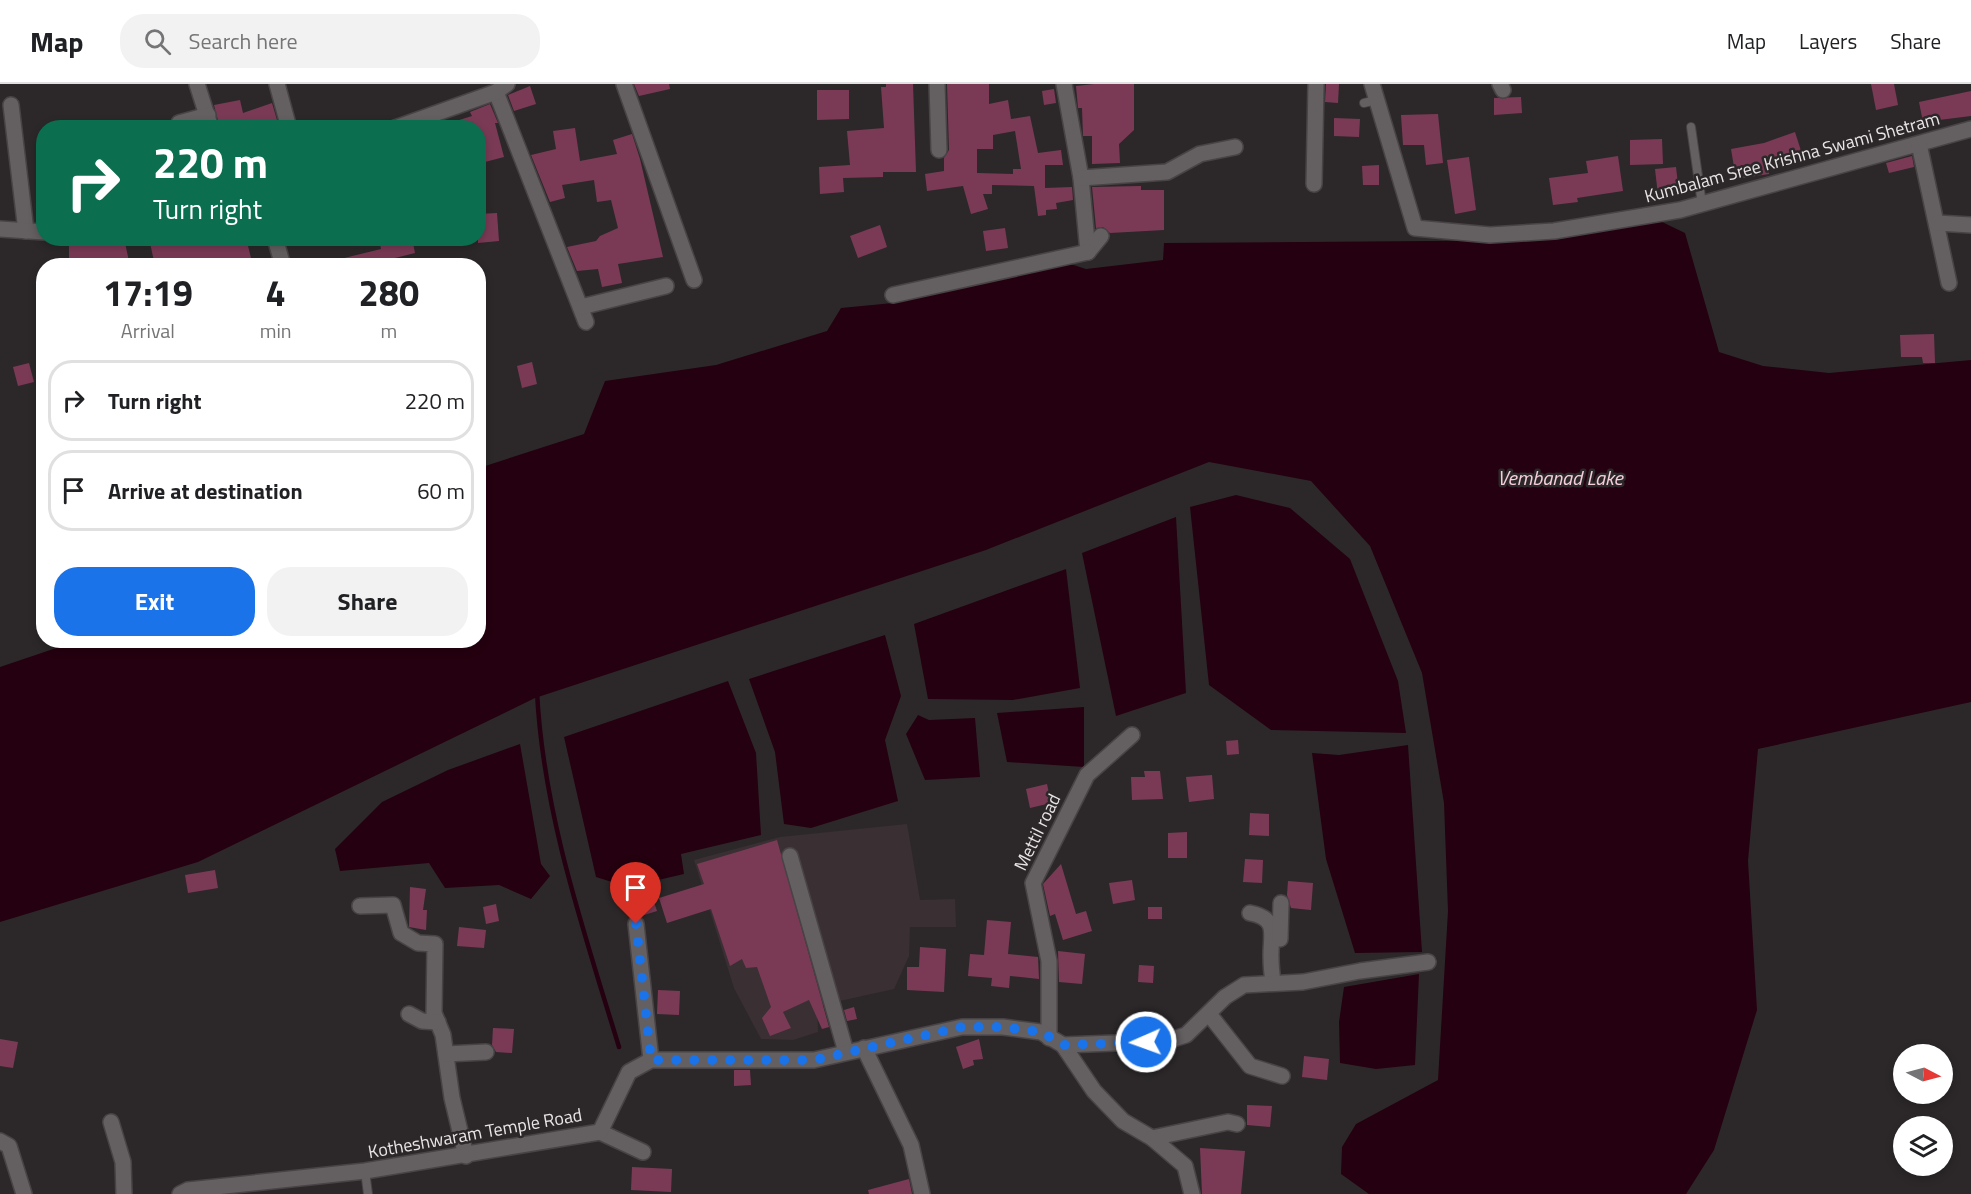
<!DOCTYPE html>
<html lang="en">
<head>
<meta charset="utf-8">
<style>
	body { margin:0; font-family:"Titillium Web",sans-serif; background:#f2f2f2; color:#202124; height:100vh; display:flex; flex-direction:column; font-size:22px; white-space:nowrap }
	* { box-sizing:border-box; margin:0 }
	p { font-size:20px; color:#757577 }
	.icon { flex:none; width:33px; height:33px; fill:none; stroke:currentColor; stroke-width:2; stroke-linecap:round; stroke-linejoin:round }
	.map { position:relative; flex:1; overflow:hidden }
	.sheet { position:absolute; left:36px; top:174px; width:450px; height:390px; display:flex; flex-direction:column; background:#fff; border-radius:24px; box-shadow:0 3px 9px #0003 }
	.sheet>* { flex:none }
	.banner { position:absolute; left:36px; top:36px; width:450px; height:126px; border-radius:24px; box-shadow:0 3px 9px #0003; background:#0b6e4f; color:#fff; overflow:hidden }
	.needle { width:39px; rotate:96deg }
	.fabs { position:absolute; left:1893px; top:960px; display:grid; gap:12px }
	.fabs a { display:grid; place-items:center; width:60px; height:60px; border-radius:50%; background:#fff; box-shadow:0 3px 9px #0003; font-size:30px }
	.pin { position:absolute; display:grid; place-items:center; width:51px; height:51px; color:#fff; margin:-62px -26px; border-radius:50% 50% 50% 0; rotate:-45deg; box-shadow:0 0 6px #0007 }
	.pin .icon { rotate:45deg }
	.me { position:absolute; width:66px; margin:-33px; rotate:268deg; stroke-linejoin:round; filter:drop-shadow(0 0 4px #0008) }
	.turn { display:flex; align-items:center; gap:21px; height:126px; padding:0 18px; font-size:27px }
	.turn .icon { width:78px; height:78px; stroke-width:2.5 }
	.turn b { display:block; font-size:42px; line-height:51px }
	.eta { display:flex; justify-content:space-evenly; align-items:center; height:102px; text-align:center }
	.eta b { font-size:36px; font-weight:700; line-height:42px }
	.button { display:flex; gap:12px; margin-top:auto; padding:12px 18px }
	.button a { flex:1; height:69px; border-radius:24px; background:#1a73e8; color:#fff; font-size:24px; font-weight:700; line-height:69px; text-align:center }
	.button a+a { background:#f2f2f2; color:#202124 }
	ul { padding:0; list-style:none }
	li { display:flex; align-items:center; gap:18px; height:81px; margin:0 12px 9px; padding:0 6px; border:3px solid #e0e0e0; border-radius:24px }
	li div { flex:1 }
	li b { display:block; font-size:22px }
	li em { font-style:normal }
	header { display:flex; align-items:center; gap:36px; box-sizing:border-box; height:84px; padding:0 30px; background:#fff; border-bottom:2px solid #e0e0e0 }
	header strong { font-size:28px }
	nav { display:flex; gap:33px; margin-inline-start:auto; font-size:21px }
	.search { width:420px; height:54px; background:#f2f2f2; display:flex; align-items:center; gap:15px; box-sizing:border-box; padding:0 21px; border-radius:24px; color:#757577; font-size:22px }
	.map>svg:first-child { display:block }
	.built { fill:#3a2f33 }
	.water { fill:#250010 }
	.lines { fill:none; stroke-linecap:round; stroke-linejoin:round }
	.stream { stroke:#250010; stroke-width:4.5 }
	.building { fill:#7a3a55; fill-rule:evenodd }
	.service-casing { stroke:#484345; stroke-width:10 }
	.minor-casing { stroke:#484345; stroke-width:18 }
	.service { stroke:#645f61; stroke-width:8 }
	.minor { stroke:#645f61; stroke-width:15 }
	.route { stroke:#1a73e8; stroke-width:10; stroke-dasharray:0 18 }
	.labels { text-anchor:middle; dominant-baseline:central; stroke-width:5; stroke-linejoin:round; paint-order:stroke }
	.street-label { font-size:18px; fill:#e9e5e6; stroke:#2c2829 }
	.water-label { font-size:20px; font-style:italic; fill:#f7cedc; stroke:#2c2829 }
</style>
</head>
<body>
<header>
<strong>Map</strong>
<div class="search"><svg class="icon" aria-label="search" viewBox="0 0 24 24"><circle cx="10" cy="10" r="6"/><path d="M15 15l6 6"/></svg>Search here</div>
<nav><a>Map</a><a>Layers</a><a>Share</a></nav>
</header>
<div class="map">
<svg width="1971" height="1110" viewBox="0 0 1971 1110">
	<rect width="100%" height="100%" fill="#2c2829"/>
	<polygon class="built" points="907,740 920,816 955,815 956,843 910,843 909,872 894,905 817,922 818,948 793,956 761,955 734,904 694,776 780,753"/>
	<g class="water">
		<polygon points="1660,137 1685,149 1719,268 1763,282 1829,289 1971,276 1971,618 1758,665 1748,777 1757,926 1714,1066 1686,1110 1369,1110 1341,1090 1342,1063 1356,1040 1438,996 1448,827 1444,719 1422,589 1370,462 1311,397 1209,378 986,466 535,614 198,778 0,838 0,583 77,557 478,556 479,384 584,350 605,297 716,281 827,247 841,224 893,219 902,201 1061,177 1086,185 1163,176 1164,159 1554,156"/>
		<polygon points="1236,411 1290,424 1350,475 1398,597 1406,649 1271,646 1209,601 1190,423"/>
		<polygon points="1176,433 1186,609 1116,632 1082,469"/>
		<polygon points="1066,485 1080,604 1013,616 928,615 914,540"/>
		<polygon points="885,551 901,612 885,656 898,717 811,744 784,740 775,668 749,595"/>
		<polygon points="728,597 756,669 761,751 681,770 684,790 628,803 596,793 564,653"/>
		<polygon points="1084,623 1084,683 1007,678 997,629"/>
		<polygon points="918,631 929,636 975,634 980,693 925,696 906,650"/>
		<polygon points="520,660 541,780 550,792 531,815 499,801 445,804 429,779 340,787 335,765 382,718 448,686"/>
		<polygon points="1408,661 1422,868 1355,869 1326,775 1312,669 1339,671"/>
		<polygon points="1419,890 1415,981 1376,985 1340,979 1339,938 1344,903"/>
	</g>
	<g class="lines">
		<path class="stream" d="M537,608C543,729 584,848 619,963"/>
	</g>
	<g class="building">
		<polygon points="634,0 669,0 670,5 639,12"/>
		<polygon points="886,0 913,0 916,88 883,88 883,93 843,94 844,108 820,110 819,83 850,81 847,47 884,44 881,3 886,3"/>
		<path d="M947,0H989V20L1008,16L1011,35L1030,32L1038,69L1061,66L1063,81H1045V104L1072,103L1073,116L1056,119L1057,125L1046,126V131L1038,132L1034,102L992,101V110H983L988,125L971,130L963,102L927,107L925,90L944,87V74L949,66ZM1015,47L1021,85H1013V90L977,89V65H993V51Z"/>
		<polygon points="1094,0 1134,0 1134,46 1119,60 1120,79 1092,80 1092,52 1083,52 1082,24 1078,24 1076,2"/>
		<polygon points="1326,0 1339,0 1338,19 1325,18"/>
		<polygon points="1871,0 1894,0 1898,21 1876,26"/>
		<polygon points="530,2 536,20 514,27 508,11"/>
		<polygon points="1054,5 1056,19 1044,21 1042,7"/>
		<polygon points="817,6 849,6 849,35 817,36"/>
		<polygon points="1971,7 1971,32 1923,38 1919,18"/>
		<polygon points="1521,13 1522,29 1494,31 1494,14"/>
		<polygon points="240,16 243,29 272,19 277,36 255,44 220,44 214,21"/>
		<polygon points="490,20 498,39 495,39 504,73 485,78 478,44 444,44 443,41 472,32 470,28"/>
		<polygon points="1438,30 1443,79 1426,81 1424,61 1403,61 1401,31"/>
		<polygon points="1334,34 1360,35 1359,53 1334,52"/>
		<polygon points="575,44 580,77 617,70 613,56 632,50 640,75 663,173 618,180 622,199 602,203 598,185 577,187 567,163 596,157 600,152 618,144 611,116 597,118 594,96 562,101 565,114 550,118 531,71 556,65 553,47"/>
		<polygon points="1795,48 1803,73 1769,85 1769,90 1736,95 1731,65 1764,59"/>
		<polygon points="1662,55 1663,80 1630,81 1630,56"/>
		<polygon points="1618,72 1623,107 1577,114 1578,118 1553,121 1549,94 1588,89 1586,77"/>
		<polygon points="1912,72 1914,83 1889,89 1886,79"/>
		<polygon points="1469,73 1476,126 1455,130 1447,76"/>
		<polygon points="1379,81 1379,101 1363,101 1362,82"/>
		<polygon points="1676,83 1679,109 1658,111 1655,85"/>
		<polygon points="1141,102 1141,106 1164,106 1164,146 1110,149 1103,143 1096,144 1092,103"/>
		<polygon points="497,129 499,157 478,159 478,130"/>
		<polygon points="880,141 887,163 858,174 850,152"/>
		<polygon points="1005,144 1008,164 986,167 983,147"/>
		<polygon points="88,154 124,154 130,182 69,182 69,159 88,159"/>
		<polygon points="149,154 246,154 253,182 155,182"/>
		<polygon points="379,154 412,154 415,169 375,179 376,182 332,182 332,177 381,165"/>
		<polygon points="1934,250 1935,279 1923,279 1922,273 1901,273 1900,251"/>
		<polygon points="532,278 537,300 522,304 517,282"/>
		<polygon points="29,279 34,298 18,302 13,283"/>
		<polygon points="1238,656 1239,670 1227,671 1226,657"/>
		<polygon points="1144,687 1160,687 1163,715 1132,716 1131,693 1145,693"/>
		<polygon points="1212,691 1214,715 1189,718 1186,693"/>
		<polygon points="1047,700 1051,719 1030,724 1026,705"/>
		<polygon points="1250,729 1269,730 1269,752 1249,751"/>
		<polygon points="1187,748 1187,774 1168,774 1168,749"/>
		<polygon points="777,756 829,943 822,945 809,916 783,928 791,944 770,952 762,934 771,923 757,883 746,884 742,875 730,882 711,825 667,839 659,814 704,800 697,780"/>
		<polygon points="1245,775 1263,776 1262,799 1243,798"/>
		<polygon points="1061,780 1076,830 1086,827 1092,847 1063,856 1055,830 1050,832 1043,800"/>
		<polygon points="215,786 218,804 188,809 185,791"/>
		<polygon points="1132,796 1135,816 1113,820 1109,799"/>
		<polygon points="1288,797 1313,799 1311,826 1291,824 1287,811"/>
		<polygon points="410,803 426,805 423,826 427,826 426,846 409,843"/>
		<polygon points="650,806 657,827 641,832 633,831 627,814"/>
		<polygon points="496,820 499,837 486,840 483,823"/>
		<rect x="1148" y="823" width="14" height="12"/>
		<polygon points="987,836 1011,838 1008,870 1038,873 1039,895 1010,892 1009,904 991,902 992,894 968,892 970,870 984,871"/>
		<polygon points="459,843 486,846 484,864 457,862"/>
		<polygon points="920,863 946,865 944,908 907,906 907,883 919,883"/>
		<polygon points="1058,867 1085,870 1082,900 1059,898"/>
		<polygon points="1139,881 1154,882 1153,899 1138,898"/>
		<polygon points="658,906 680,907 679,931 657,930"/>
		<polygon points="854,923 857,935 847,937 844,926"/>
		<polygon points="493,944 514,945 512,969 496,968 492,961"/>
		<polygon points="0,955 18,958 13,984 0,982"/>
		<polygon points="979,955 983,975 973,976 974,981 963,985 956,963"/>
		<polygon points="1304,972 1329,975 1327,996 1302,993"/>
		<polygon points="734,986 750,986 751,1001 734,1002"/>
		<polygon points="1247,1021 1272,1022 1270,1043 1247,1041"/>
		<polygon points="1200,1064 1245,1067 1241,1110 1202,1110"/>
		<polygon points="632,1083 672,1085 671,1108 631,1106"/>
		<polygon points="909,1095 912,1110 869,1110 868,1106"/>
	</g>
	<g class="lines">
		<defs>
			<g id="service">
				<polyline points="1364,19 1376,16"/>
				<polyline points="1691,43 1702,120"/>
				<polyline points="365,1087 368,1110"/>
			</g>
			<g id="minor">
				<polyline points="197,0 211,44"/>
				<polyline points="277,0 289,44"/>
				<polyline points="624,0 694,196"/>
				<polyline points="937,0 939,66"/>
				<polyline points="1064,0 1081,94 1088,168"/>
				<polyline points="1372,0 1415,144 1490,151 1554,147 1680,126 1971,45"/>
				<polyline points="1500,0 1503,6"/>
				<polyline points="496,8 586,238"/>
				<polyline points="11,21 26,147"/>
				<polyline points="179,39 208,31"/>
				<polyline points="395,44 496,8 507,0"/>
				<polyline points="1919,60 1949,199"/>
				<polyline points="1081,94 1167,88 1200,70 1235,63"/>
				<polyline points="1314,100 1316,0"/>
				<polyline points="1937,139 1971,141"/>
				<polyline points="0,145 44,148"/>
				<polyline points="275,154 283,182"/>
				<polyline points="1088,168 1101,152"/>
				<polyline points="893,211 1088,168"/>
				<polyline points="581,223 666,202"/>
				<polyline points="790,772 846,968"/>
				<polyline points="360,822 393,821 401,849 418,859 435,860 434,929 443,951 452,1014 466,1072"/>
				<path d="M1250,829C1280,835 1270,851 1271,874C1271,882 1272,891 1273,899"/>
				<polyline points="636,840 651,976"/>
				<polyline points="1280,855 1281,819"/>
				<polyline points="409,930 422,937 438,938"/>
				<polyline points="1209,930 1250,982 1282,992"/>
				<polyline points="1049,954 1049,877 1033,799 1087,691 1132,651"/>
				<polyline points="1063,961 1094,1007 1123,1037 1152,1054 1228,1038 1237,1040"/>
				<polyline points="864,964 911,1061 922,1110"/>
				<polyline points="446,970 486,968"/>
				<polyline points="111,1038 123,1078 124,1110"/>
				<polyline points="600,1048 643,1068"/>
				<polyline points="1152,1054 1185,1082 1192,1110"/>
				<polyline points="0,1057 9,1062 24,1110"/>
				<polyline points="180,1110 188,1106 365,1087 600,1048 629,988 651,976 814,976 962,943 1003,943 1041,948 1063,961 1167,957 1186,951 1225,913 1244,901 1303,898 1360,887 1428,878"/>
			</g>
		</defs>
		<use href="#service" class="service-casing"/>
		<use href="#minor" class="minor-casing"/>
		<use href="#service" class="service"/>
		<use href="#minor" class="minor"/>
	</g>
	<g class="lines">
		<polyline class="route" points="636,840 651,976 814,976 962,943 1002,943 1041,948 1064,961 1146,958"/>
	</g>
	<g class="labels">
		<g class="street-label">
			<text transform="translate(1792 73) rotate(-15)">Kumbalam Sree Krishna Swami Shetram</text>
			<text transform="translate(1037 748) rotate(-64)">Mettil road</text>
			<text transform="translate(475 1049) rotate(-10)">Kotheshwaram Temple Road</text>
		</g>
		<g class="water-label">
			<text x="1560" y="393">Vembanad Lake</text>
		</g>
	</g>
</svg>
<div class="fabs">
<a><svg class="needle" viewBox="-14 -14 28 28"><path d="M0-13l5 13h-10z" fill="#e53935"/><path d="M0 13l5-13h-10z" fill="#757577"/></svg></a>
<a><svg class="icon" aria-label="layers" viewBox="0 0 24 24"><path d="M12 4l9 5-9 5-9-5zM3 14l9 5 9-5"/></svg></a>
</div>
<div class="pin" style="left:636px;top:840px;background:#d93025"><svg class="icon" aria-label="arrive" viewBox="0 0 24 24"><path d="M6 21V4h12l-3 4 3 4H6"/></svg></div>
<svg class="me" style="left:1146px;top:958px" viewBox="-20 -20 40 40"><circle r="17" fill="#1a73e8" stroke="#fff" stroke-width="3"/><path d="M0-11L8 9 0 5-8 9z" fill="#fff"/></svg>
<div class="banner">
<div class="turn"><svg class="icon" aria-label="right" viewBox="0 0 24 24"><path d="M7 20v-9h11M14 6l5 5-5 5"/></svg><div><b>220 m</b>Turn right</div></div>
</div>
<section class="sheet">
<div class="eta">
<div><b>17:19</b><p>Arrival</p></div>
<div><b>4</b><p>min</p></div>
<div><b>280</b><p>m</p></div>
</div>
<ul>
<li><svg class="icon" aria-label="right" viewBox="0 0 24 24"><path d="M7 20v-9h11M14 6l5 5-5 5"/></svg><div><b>Turn right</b></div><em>220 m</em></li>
<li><svg class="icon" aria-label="arrive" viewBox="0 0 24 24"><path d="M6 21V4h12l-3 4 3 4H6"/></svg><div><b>Arrive at destination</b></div><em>60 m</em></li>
</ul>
<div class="button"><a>Exit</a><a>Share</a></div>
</section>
</div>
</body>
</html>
